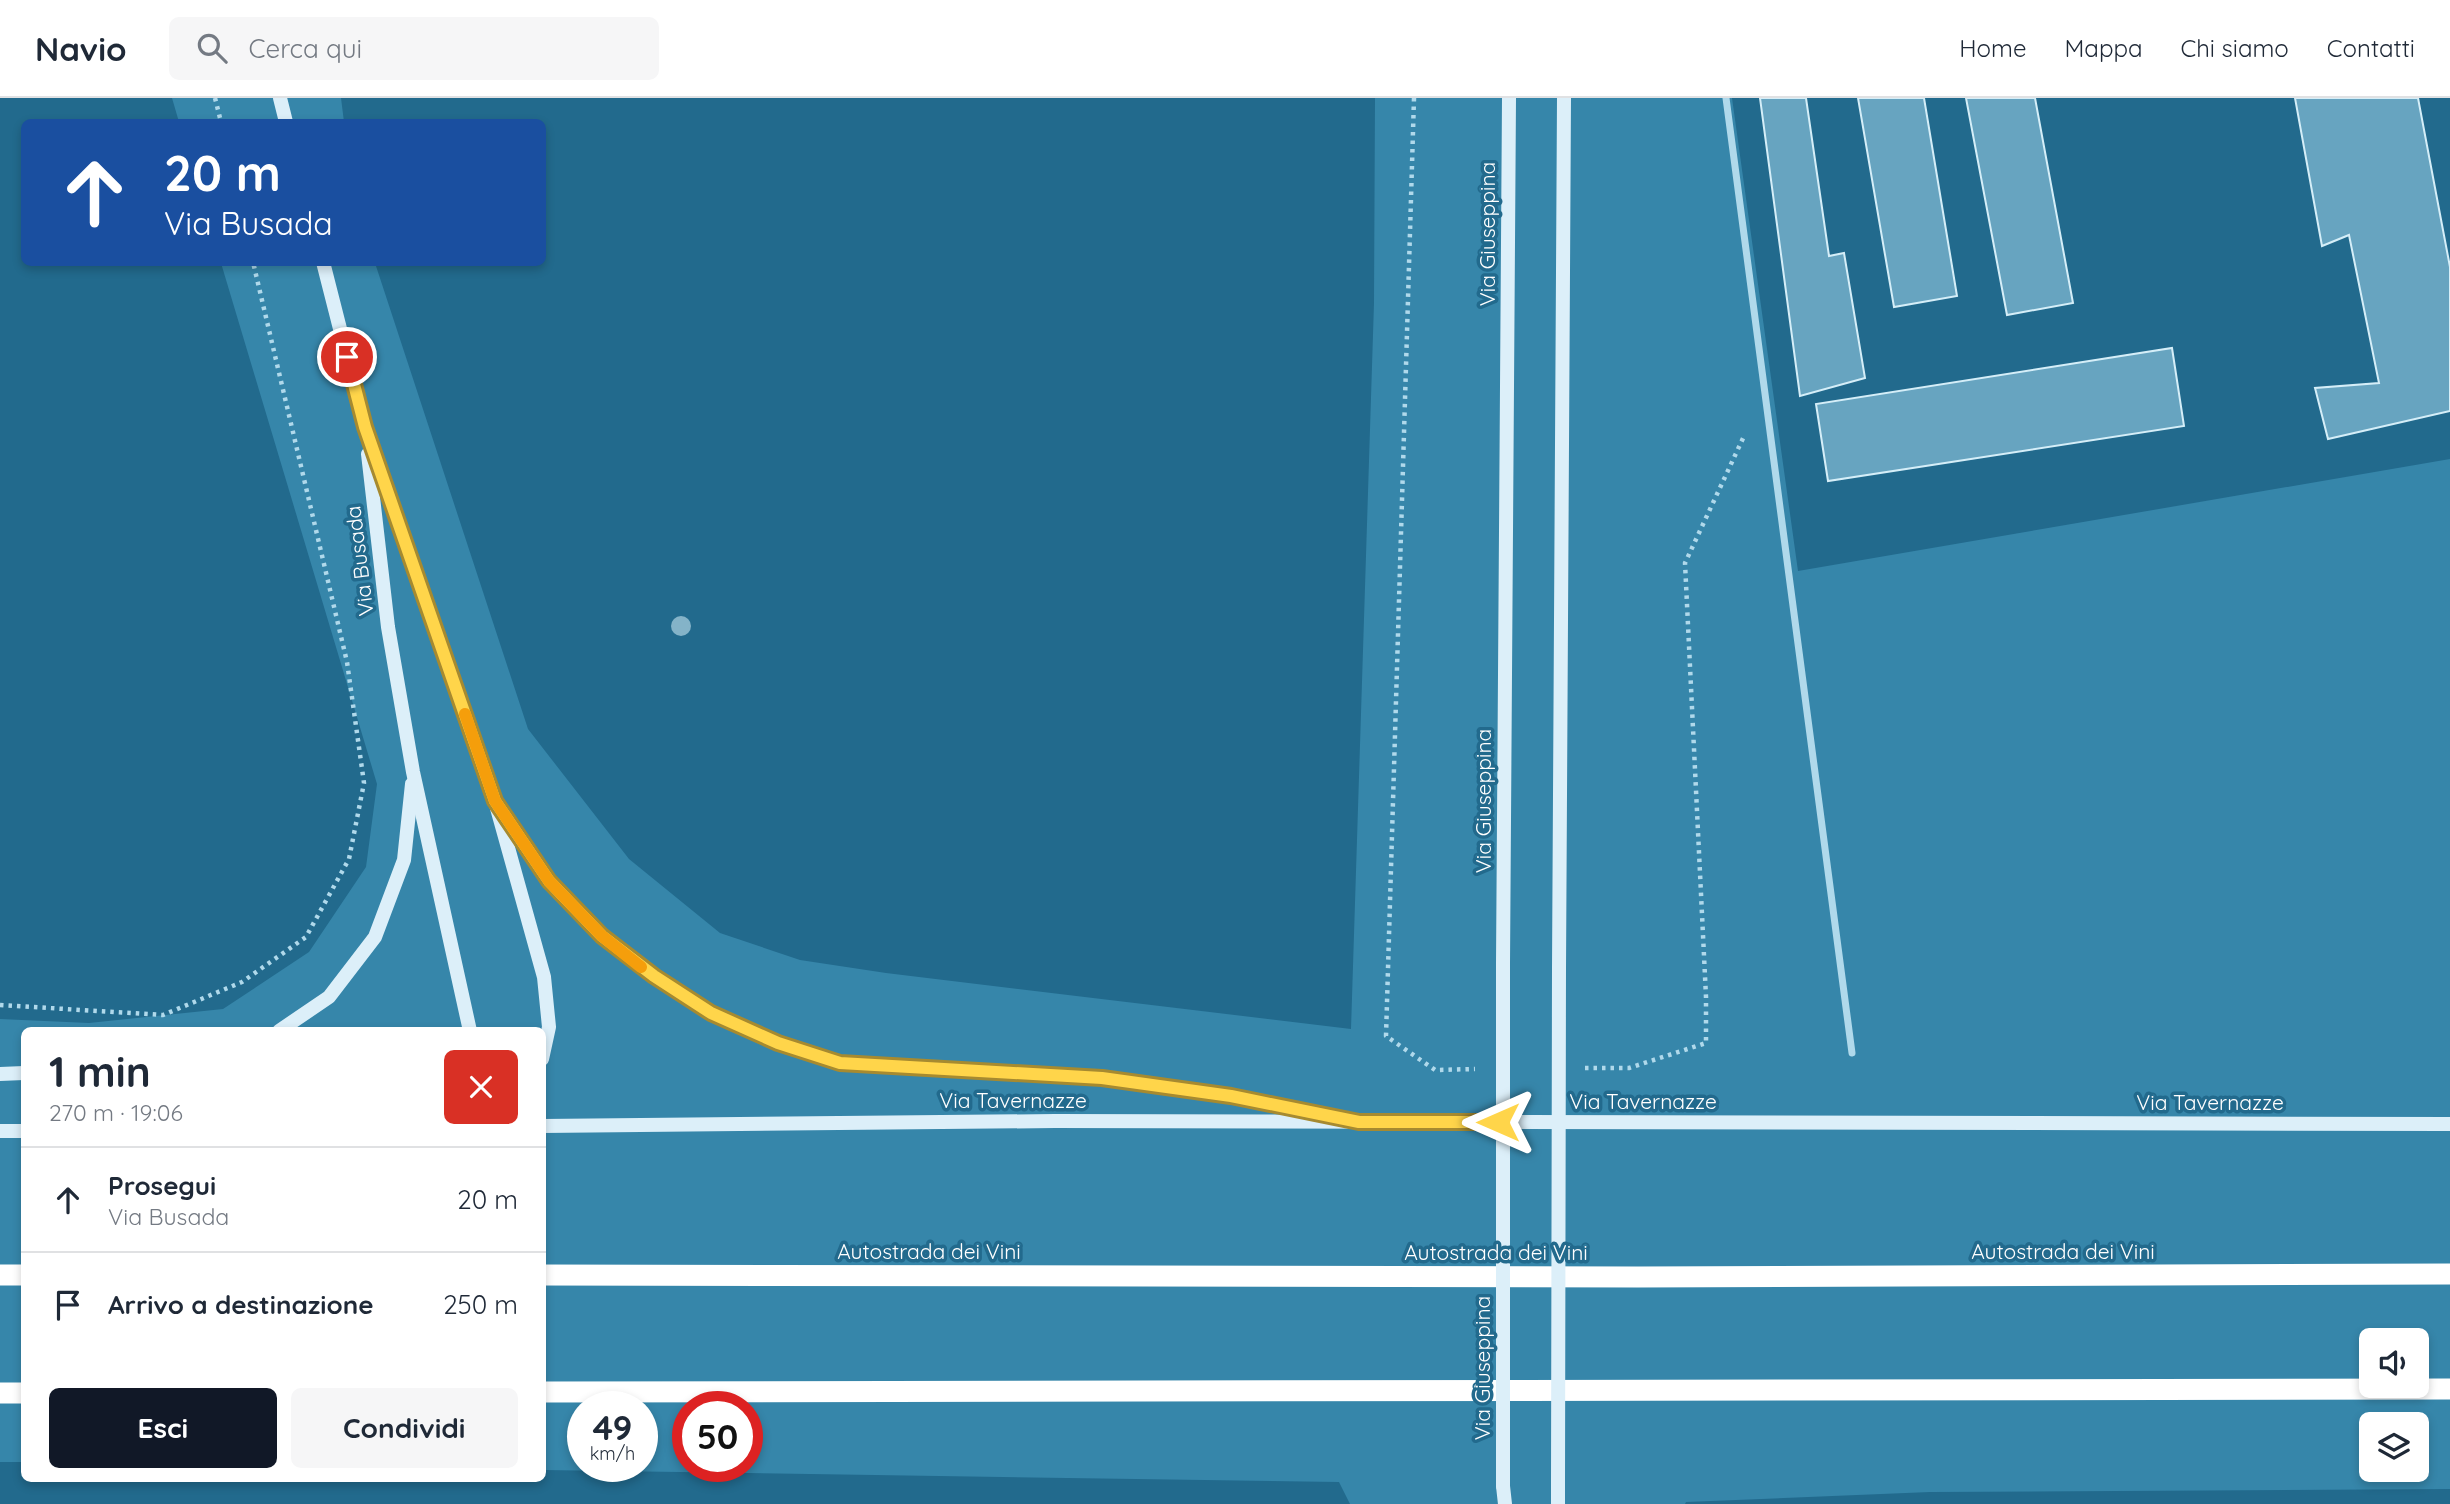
<!DOCTYPE html>
<html lang="it">
<head>
<meta charset="utf-8">
<style>
	body { margin:0; font-family:Quicksand,sans-serif; background:#f6f6f7; color:#1f2937; height:100vh; display:flex; flex-direction:column; font-size:26px; white-space:nowrap }
	* { box-sizing:border-box; margin:0 }
	p { font-size:23px; color:#747a83 }
	.icon { flex:none; width:38px; height:38px; fill:none; stroke:currentColor; stroke-width:2; stroke-linecap:round; stroke-linejoin:round }
	.map { position:relative; flex:1; overflow:hidden }
	.drawer { position:absolute; left:21px; top:929px; width:525px; height:455px; display:flex; flex-direction:column; background:#fff; border-radius:10px; box-shadow:0 4px 10px #0003 }
	.drawer>* { flex:none }
	.top-card { position:absolute; left:21px; top:21px; width:525px; height:147px; border-radius:10px; box-shadow:0 4px 10px #0003; background:#1a4fa0; color:#fff; overflow:hidden }
	.controls { position:absolute; left:2359px; top:1230px; display:grid; gap:14px }
	.controls a { display:grid; place-items:center; width:70px; height:70px; border-radius:10px; background:#fff; box-shadow:0 4px 10px #0003; font-size:35px }
	.speed { position:absolute; left:567px; top:1293px; display:flex; gap:14px; font-size:35px; font-weight:700; text-align:center }
	.speed>* { display:grid; place-content:center; width:91px; height:91px; border-radius:50%; background:#fff; box-shadow:0 4px 10px #0003; line-height:1 }
	.speed small { font-size:18px; font-weight:400 }
	.speed .limit { border:10px solid #d22; background:#fff; color:#111 }
	.pin { position:absolute; display:grid; place-items:center; width:60px; height:60px; color:#fff; margin:-30px; border:4px solid #fff; border-radius:50%; box-shadow:0 2px 7px #0007 }
	.me { position:absolute; width:77px; margin:-38px; rotate:270deg; stroke-linejoin:round; filter:drop-shadow(0 0 5px #0008) }
	.turn { display:flex; align-items:center; gap:24px; height:147px; padding:0 28px; font-size:32px }
	.turn .icon { width:91px; height:91px; stroke-width:2.5 }
	.turn b { display:block; font-size:49px; line-height:60px }
	.round { display:grid; place-items:center; flex:none; width:74px; height:74px; border-radius:10px; background:#f6f6f7 }
	.summary { display:flex; align-items:center; justify-content:space-between; height:119px; padding:0 28px }
	h1 { font-size:42px; font-weight:700; line-height:52px }
	.cta { display:flex; gap:14px; margin-top:auto; padding:14px 28px }
	.cta a { flex:1; height:80px; border-radius:10px; background:#111827; color:#fff; font-size:28px; font-weight:700; line-height:80px; text-align:center }
	.cta a+a { background:#f6f6f7; color:#1f2937 }
	ul { padding:0; list-style:none }
	li { display:flex; align-items:center; gap:21px; height:105px; padding:0 28px; border-top:2px solid #e0e1e3 }
	li div { flex:1 }
	li b { display:block; font-size:26px }
	li em { font-style:normal }
	header { display:flex; align-items:center; gap:42px; box-sizing:border-box; height:98px; padding:0 35px; background:#fff; border-bottom:2px solid #e0e1e3 }
	header strong { font-size:33px }
	nav { display:flex; gap:38px; margin-inline-start:auto; font-size:24px }
	.search { width:490px; height:63px; background:#f6f6f7; display:flex; align-items:center; gap:18px; box-sizing:border-box; padding:0 24px; border-radius:10px; color:#747a83; font-size:26px }
	.map>svg:first-child { display:block }
	.green { fill:#3686aa; fill-rule:evenodd }
	.building { fill:#67a4c0; stroke:#d5eef8; stroke-width:2 }
	.lines { fill:none; stroke-linecap:round; stroke-linejoin:round }
	.path { stroke:#b0d9eb; stroke-width:4.5; stroke-dasharray:3.5 5; stroke-linecap:butt }
	.minor { stroke:#b0d9eb; stroke-width:7 }
	.secondary { stroke:#dceff9; stroke-width:14 }
	.motorway { stroke:#fff; stroke-width:21 }
	.secondary-bridge { stroke:#dceff9; stroke-width:14 }
	.tree { fill:#84b3c8 }
	.route-casing { stroke:#a68a30; stroke-width:18 }
	.route { stroke:#ffd54a; stroke-width:12 }
	.slow { stroke:#f59e0b; stroke-width:12 }
	.labels { text-anchor:middle; dominant-baseline:central; stroke-width:7; stroke-linejoin:round; paint-order:stroke }
	.street-label { font-size:21px; fill:#fff; stroke:#226a8d }
</style>
</head>
<body>
<header>
<strong>Navio</strong>
<div class="search"><svg class="icon" aria-label="search" viewBox="0 0 24 24"><circle cx="10" cy="10" r="6"/><path d="M15 15l6 6"/></svg>Cerca qui</div>
<nav><a>Home</a><a>Mappa</a><a>Chi siamo</a><a>Contatti</a></nav>
</header>
<div class="map">
<svg width="2450" height="1406" viewBox="0 0 2450 1406">
	<rect width="100%" height="100%" fill="#226a8d"/>
	<g class="green">
		<polygon points="172,0 341,0 344,24 179,24"/>
		<path d="M1375,0H1732L1798,473L2450,361V1391L1930,1394L1686,1404L1685,1406H1350L1339,1384L543,1372L542,933H24V1364H0V921L89,925L223,911L309,854L366,769L377,686L221,165H375L528,631L629,761L720,835L800,862L886,875L1351,931L1374,205ZM2371,1242H2417V1288H2371ZM583,1309H642V1368H583ZM688,1309H747V1368H688ZM2371,1326H2417V1372H2371Z"/>
	</g>
	<g class="building">
		<polygon points="1760,0 1806,0 1829,158 1844,155 1865,280 1800,298"/>
		<polygon points="1858,0 1924,0 1957,198 1894,209"/>
		<polygon points="1966,0 2035,0 2073,205 2007,217"/>
		<polygon points="2295,0 2418,0 2450,169 2450,313 2328,341 2315,290 2379,285 2349,137 2322,148"/>
		<polygon points="2172,250 2184,328 1828,383 1816,306"/>
	</g>
	<g class="lines">
		<g class="path">
			<polyline points="215,0 221,24"/>
			<polyline points="1414,0 1386,938 1435,972 1475,971"/>
			<polyline points="0,907 163,917 242,884 306,839 349,761 364,685 347,564 253,164"/>
			<polyline points="1585,970 1629,970 1706,945 1706,899 1685,465 1745,336"/>
		</g>
		<polyline class="minor" points="1726,0 1852,955"/>
		<g class="secondary">
			<polyline points="280,0 286,24"/>
			<polyline points="323,164 365,329 495,703 544,879 549,929 542,961"/>
			<polyline points="368,356 388,529 413,674 470,933"/>
			<polyline points="495,703 549,784 602,838 654,878 711,915 778,945 840,965 1102,980 1231,997 1328,1017"/>
			<polyline points="1503,866 1509,0"/>
			<polyline points="1559,870 1564,0"/>
			<polyline points="279,933 329,899 375,839 404,762 412,686"/>
			<polyline points="0,976 24,975"/>
			<polyline points="542,1028 1055,1023 2450,1026"/>
			<polyline points="0,1033 24,1033"/>
			<polyline points="1503,1388 1505,1406"/>
			<polyline points="1558,1406 1558,1387"/>
		</g>
		<g class="motorway">
			<polyline points="0,1177 24,1177"/>
			<polyline points="542,1177 1638,1179 2450,1176"/>
			<polyline points="542,1294 2450,1291"/>
			<polyline points="0,1295 24,1295"/>
		</g>
		<g class="secondary-bridge">
			<polyline points="1558,1387 1559,870"/>
			<polyline points="1503,1388 1503,866"/>
		</g>
	</g>
	<circle class="tree" cx="681" cy="528" r="10"/>
	<g class="lines">
		<defs>
			<polyline id="route" points="347,259 365,329 495,703 549,783 602,838 654,878 711,915 778,945 840,965 1102,980 1231,998 1359,1024 1498,1024"/>
		</defs>
		<use href="#route" class="route-casing"/>
		<use href="#route" class="route"/>
		<polyline class="slow" points="465,616 495,703 549,783 602,838 641,869"/>
	</g>
	<g class="labels">
		<g class="street-label">
			<text transform="translate(1487 136) rotate(-90)">Via Giuseppina</text>
			<text transform="translate(359 463) rotate(-97)">Via Busada</text>
			<text transform="translate(1483 703) rotate(-90)">Via Giuseppina</text>
			<text x="1013" y="1002">Via Tavernazze</text>
			<text x="1643" y="1003">Via Tavernazze</text>
			<text x="2210" y="1004">Via Tavernazze</text>
			<text x="929" y="1153">Autostrada dei Vini</text>
			<text x="2063" y="1153">Autostrada dei Vini</text>
			<text x="1496" y="1154">Autostrada dei Vini</text>
			<text transform="translate(1482 1270) rotate(-90)">Via Giuseppina</text>
		</g>
	</g>
</svg>
<div class="controls">
<a><svg class="icon" aria-label="sound" viewBox="0 0 24 24"><path d="M4 9h4l5-4v14l-5-4H4zM17 9q2 3 0 6"/></svg></a>
<a><svg class="icon" aria-label="layers" viewBox="0 0 24 24"><path d="M12 4l9 5-9 5-9-5zM3 14l9 5 9-5"/></svg></a>
</div>
<div class="speed"><div>49<small>km/h</small></div><div class="limit">50</div></div>
<div class="pin" style="left:347px;top:259px;background:#d93025"><svg class="icon" aria-label="arrive" viewBox="0 0 24 24"><path d="M6 21V4h12l-3 4 3 4H6"/></svg></div>
<svg class="me" style="left:1498px;top:1024px" viewBox="-20 -20 40 40"><path d="M0-17L14 15 0 8-14 15z" fill="#ffd54a" stroke="#fff" stroke-width="4"/></svg>
<div class="top-card">
<div class="turn"><svg class="icon" aria-label="ahead" viewBox="0 0 24 24"><path d="M12 20V5M6 11l6-6 6 6"/></svg><div><b>20 m</b>Via Busada</div></div>
</div>
<section class="drawer">
<div class="summary"><div><h1>1 min</h1><p>270 m · 19:06</p></div><a class="round" style="background:#d93025;color:#fff"><svg class="icon" aria-label="close" viewBox="0 0 24 24"><path d="M6 6l12 12M18 6L6 18"/></svg></a></div>
<ul>
<li><svg class="icon" aria-label="ahead" viewBox="0 0 24 24"><path d="M12 20V5M6 11l6-6 6 6"/></svg><div><b>Prosegui</b><p>Via Busada</p></div><em>20 m</em></li>
<li><svg class="icon" aria-label="arrive" viewBox="0 0 24 24"><path d="M6 21V4h12l-3 4 3 4H6"/></svg><div><b>Arrivo a destinazione</b></div><em>250 m</em></li>
</ul>
<div class="cta"><a>Esci</a><a>Condividi</a></div>
</section>
</div>
</body>
</html>
